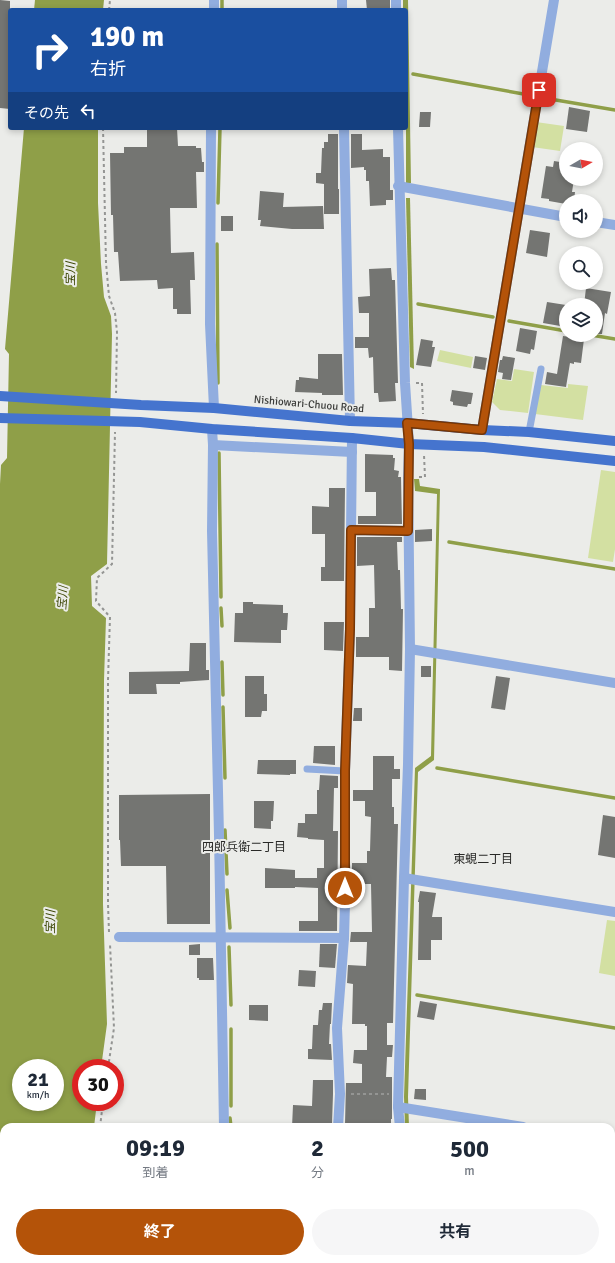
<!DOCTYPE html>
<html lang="ja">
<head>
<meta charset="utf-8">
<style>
	body { margin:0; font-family:Signika,"Noto Sans JP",sans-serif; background:#f6f6f7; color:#1f2937; height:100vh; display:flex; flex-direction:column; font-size:15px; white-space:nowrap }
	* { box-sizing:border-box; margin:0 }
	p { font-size:13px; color:#747a83 }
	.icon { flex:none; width:22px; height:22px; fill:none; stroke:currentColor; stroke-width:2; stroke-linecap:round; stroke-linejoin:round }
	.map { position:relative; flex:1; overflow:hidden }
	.side { position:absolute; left:0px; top:1123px; width:615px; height:140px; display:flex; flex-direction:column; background:#fff; border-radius:12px 12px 0 0; box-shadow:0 2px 6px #0003 }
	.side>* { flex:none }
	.banner { position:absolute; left:8px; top:8px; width:400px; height:122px; border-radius:4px; box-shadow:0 2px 6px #0003; background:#1a4fa0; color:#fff; overflow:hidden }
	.needle { width:26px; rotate:80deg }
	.fabs { position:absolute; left:559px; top:142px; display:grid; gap:8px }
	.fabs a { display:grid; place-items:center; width:44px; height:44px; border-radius:50%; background:#fff; box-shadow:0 2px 6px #0003; font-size:20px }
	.speed { position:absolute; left:12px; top:1059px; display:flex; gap:8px; font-size:20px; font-weight:700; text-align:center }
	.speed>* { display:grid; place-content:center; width:52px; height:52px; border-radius:50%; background:#fff; box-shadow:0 2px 6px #0003; line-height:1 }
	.speed small { font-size:10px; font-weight:400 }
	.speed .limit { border:6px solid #d22; background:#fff; color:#111 }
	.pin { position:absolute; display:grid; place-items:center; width:34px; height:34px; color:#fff; margin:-17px; border-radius:8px; box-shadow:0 2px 6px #0006 }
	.me { position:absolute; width:44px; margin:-22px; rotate:0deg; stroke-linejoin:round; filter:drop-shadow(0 0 3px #0008) }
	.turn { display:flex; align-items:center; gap:14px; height:84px; padding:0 16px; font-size:18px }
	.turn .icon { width:52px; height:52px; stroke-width:2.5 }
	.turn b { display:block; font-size:28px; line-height:34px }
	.then { display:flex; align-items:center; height:38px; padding:0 16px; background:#0003; gap:8px; font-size:15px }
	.eta { display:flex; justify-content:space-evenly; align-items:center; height:68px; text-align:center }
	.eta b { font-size:24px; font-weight:700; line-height:28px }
	.cta { display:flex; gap:8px; margin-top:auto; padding:8px 16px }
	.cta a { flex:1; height:46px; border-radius:24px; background:#b45309; color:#fff; font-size:16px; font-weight:700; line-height:46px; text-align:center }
	.cta a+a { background:#f6f6f7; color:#1f2937 }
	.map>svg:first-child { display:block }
	.green { fill:#d3e0a2 }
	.water { fill:#8f9f48; fill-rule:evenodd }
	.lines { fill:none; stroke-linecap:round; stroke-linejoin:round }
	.stream { stroke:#8f9f48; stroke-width:3.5 }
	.building { fill:#747572 }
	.path { stroke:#949593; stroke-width:2; stroke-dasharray:3 3; stroke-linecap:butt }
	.service { stroke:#91addf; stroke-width:7 }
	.minor { stroke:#91addf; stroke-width:10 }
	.primary { stroke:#4574ce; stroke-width:10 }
	.route-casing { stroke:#753606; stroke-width:10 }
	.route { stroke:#b45309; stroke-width:7 }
	.labels { text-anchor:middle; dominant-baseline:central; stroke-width:4; stroke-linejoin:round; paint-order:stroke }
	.street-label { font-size:11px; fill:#3a3b39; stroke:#ebece9 }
	.water-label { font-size:12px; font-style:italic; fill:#3a4400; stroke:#ebece9 }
	.neighbourhood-label { font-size:12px; fill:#292927; stroke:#ebece9 }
</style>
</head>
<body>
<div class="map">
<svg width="615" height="1263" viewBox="0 0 615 1263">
	<rect width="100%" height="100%" fill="#ebece9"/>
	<g class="green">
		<polygon points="536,122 564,126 560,151 532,147"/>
		<polygon points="440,350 473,357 471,368 437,361"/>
		<polygon points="514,369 534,372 528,413 500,410 492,402 497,379 512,381"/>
		<polygon points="568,384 588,386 583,420 535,414 541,385 568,388"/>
		<polygon points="601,470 615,472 615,549 613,562 588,558"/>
		<polygon points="607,920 615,921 615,976 599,973"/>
	</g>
	<g class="water">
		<polygon points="35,0 104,0 103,10 34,10"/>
		<polygon points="403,0 408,0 411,183 406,183 406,10 403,10"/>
		<path d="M24,128H98V203L101,264L104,297L111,316L112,334L107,564L91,576L92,606L106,618L104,680L103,904L107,1024L101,1068H81V1102H97L94,1127H4V1259H88L92,1263H0V484L1,465L7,458L9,354L5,349ZM21,1068H55V1102H21Z"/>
		<polygon points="406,198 410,198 414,369 410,367"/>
		<polygon points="414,479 419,479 420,486 440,489 434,760 418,772 408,1097 409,1127 405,1127 404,1097 415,768 431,756 437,494 415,491"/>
	</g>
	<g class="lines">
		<g class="stream">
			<polyline points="222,10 222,0"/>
			<polyline points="413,74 529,95"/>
			<polyline points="544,98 615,110"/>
			<polyline points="218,203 220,128"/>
			<polyline points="217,244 218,383"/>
			<polyline points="418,304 493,317"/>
			<polyline points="509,321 566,331"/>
			<polyline points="591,335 615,339"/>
			<polyline points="219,453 221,597"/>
			<polyline points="449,542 615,569"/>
			<polyline points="221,608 222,626"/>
			<polyline points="222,662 223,695"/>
			<polyline points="223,707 225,778"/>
			<polyline points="437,768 615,798"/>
			<polyline points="225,830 227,874"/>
			<polyline points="227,890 230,928"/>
			<polyline points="229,947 231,1005"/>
			<polyline points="417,995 615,1028"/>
			<polyline points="231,1106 231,1029"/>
			<polyline points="230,1118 231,1127"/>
			<polyline points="611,1256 615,1256"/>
			<polyline points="234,1259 234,1263"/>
		</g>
	</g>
	<g class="building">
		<polygon points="0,0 10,1 10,109 0,108"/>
		<polygon points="366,0 390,0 390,9 385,10 367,10"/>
		<polygon points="569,107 590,111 587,132 566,129"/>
		<polygon points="420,112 431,112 430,127 419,127"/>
		<polygon points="147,128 177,128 178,146 196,146 196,148 201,148 202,162 204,162 204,172 196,172 197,208 170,208 171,253 194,252 195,280 190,280 191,314 177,314 177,309 173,309 173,288 158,289 157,280 120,281 118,252 114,252 113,215 111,215 110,153 124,153 124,147 147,147"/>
		<polygon points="328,134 338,134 338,189 339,189 339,214 324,214 324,184 316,183 316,173 321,173 322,148 324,148 324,142 328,142"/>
		<polygon points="351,134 362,134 362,150 383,149 383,157 390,157 390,190 393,190 393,200 386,200 386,205 370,206 369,181 366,181 366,170 364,170 364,167 351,168"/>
		<polygon points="554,161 566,163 566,179 574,179 572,192 575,192 574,201 566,201 566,204 549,201 549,199 541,198 546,166 553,167"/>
		<polygon points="260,191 284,193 283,207 323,206 324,229 292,229 260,226 261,220 258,220"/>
		<rect x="221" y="216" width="12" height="15"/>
		<polygon points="530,230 550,233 547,257 526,253"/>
		<polygon points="391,268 392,280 395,280 398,383 395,383 396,401 379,402 378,393 374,393 373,357 369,358 368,348 355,348 355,337 369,337 369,313 359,313 358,297 370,296 369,269"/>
		<polygon points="586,288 611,292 607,314 605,313 602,334 596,334 596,305 584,305"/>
		<polygon points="547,302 566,305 566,327 543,323"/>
		<polygon points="520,328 537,331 534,350 531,349 530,354 516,351"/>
		<polygon points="563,336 584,339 581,363 574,362 574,364 570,363 566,387 545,384 547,372 557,374"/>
		<polygon points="421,339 433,341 432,347 435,347 431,367 416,365"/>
		<polygon points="318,354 342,354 343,395 322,395 322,393 295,392 296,380 299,380 299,377 318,379"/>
		<polygon points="475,356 487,358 485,370 473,368"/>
		<polygon points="503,356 515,358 511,380 502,379 503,373 498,372 500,360 502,360"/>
		<polygon points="452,390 473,393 471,404 468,404 467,407 453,405 453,402 450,401"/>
		<polygon points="365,454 393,455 393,458 395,458 394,470 399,471 398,477 401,477 402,524 358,524 358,516 376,516 376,492 365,492"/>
		<polygon points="329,488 345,488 344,581 321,581 321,567 325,567 325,534 312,534 312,506 329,507"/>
		<polygon points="432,529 432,541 415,542 415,530"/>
		<polygon points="357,537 402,537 402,542 397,542 398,570 400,570 401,609 403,609 402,671 389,670 389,657 356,657 356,637 369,637 369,608 375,608 374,565 357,566"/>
		<polygon points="243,602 253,602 253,604 283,605 283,613 288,613 287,630 281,630 281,643 234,642 235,613 243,613"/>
		<polygon points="324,622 344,622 343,651 324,650"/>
		<polygon points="190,643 206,643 206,670 209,670 209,680 180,682 180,684 156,684 157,694 129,694 129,672 189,671"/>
		<rect x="421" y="666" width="10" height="11"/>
		<polygon points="245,676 264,676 264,694 267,694 267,711 262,711 261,717 245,717"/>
		<polygon points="496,676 510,678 505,710 491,708"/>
		<polygon points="354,708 362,708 362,721 353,721"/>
		<polygon points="314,746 335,746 335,765 313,763"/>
		<polygon points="373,756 394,756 394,769 400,769 400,779 392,779 392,807 394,807 394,824 398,824 393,1023 387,1023 387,1045 393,1045 392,1057 387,1057 386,1077 392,1077 392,1119 391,1119 391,1127 370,1127 370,1125 345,1124 346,1083 362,1083 362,1064 353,1063 354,1050 367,1050 367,1026 365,1026 365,1024 352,1024 353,984 347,983 348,965 366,966 367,942 350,942 351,932 372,932 371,884 352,884 352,863 367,863 367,851 370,851 371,817 365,816 365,801 353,801 353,790 373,790"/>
		<polygon points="258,760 296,760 296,774 290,774 290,775 257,774"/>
		<polygon points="320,775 338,776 338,788 334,788 333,831 338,831 337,931 299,931 299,921 318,921 318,888 295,887 295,888 265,888 265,868 295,870 295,878 317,878 317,868 324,868 324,840 308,839 308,838 297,837 298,823 305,823 305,814 317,814 317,790 319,790"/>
		<polygon points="210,794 210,924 167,924 166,866 121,866 120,840 119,840 119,795"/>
		<polygon points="254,801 274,801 273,821 271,821 271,829 254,828"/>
		<polygon points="603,815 615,817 615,858 598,855"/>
		<polygon points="420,891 436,893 432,917 442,917 442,940 431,940 431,960 418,960 419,902 418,902"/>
		<polygon points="200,944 200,955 189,955 189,945"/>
		<polygon points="320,944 337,944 335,968 319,967"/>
		<polygon points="197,958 213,958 214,980 199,980 199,978 197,978"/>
		<polygon points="299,970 316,971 315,987 298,986"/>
		<polygon points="420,1001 437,1004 434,1020 417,1017"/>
		<polygon points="323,1003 332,1003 331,1024 330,1024 329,1044 331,1044 332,1060 308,1059 308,1049 312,1049 313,1025 318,1025 319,1010 322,1010"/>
		<polygon points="249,1005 268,1005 268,1021 249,1020"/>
		<polygon points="313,1080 333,1080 333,1094 332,1124 328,1124 328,1127 292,1127 293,1105 312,1106"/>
		<polygon points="415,1089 426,1089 426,1100 414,1099"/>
	</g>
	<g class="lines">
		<g class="path">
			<polyline points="109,10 110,0"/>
			<polyline points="103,128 106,263 109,296 115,313 117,332 116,393"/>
			<polyline points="416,383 422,383 423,414"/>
			<polyline points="419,477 425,477 424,455"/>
			<polyline points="109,932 108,904 108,680 110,617 96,601 97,578 112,564 115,432"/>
			<polyline points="108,1068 114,1028 110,944"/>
			<polyline points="351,1094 389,1094"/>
			<polyline points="100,1127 103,1102"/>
			<polyline points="100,1259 102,1263"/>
		</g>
		<g class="service">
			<polyline points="529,432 541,369"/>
			<polyline points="307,769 345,771"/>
		</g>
		<g class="minor">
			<polyline points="342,0 342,10"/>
			<polyline points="396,0 396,10"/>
			<polyline points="214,10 214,0"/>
			<polyline points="211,128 210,324 214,408"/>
			<polyline points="344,128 350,421"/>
			<polyline points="398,128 405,383 409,444 408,477 410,649 408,764 404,878 398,1107 400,1127"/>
			<polyline points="398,186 566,217"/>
			<polyline points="596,222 615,225"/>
			<polyline points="212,429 213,445 212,531 219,835 224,1127"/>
			<polyline points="482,430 554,0"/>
			<polyline points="213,445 352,452"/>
			<polyline points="351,530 408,531"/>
			<polyline points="410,649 615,683"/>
			<polyline points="404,878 615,912"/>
			<polyline points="119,937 344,938"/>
			<polyline points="398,1107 523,1127"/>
			<polyline points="338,1127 340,1094 337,1028 344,938 345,903 345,771 350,629 352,438"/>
			<polyline points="611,1141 615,1142"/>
			<polyline points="227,1259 227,1263"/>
			<polyline points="288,1259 288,1263"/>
			<polyline points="335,1263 335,1259"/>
			<polyline points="400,1263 400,1259"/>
		</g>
		<g class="primary">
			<polyline points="0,396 141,405 214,408 350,421 407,423 482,430 529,432 615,441"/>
			<polyline points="0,418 140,422 212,429 352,438 409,444 484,447 615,461"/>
		</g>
	</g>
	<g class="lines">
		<defs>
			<polyline id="route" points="345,888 345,771 350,629 351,530 408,531 409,444 407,423 482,430 539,90"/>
		</defs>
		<use href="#route" class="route-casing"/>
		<use href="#route" class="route"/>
	</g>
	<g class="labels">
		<g class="street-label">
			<text transform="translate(309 404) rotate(5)">Nishiowari-Chuou Road</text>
		</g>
		<g class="water-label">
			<text transform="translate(71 274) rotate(-89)">宝川</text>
			<text transform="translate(63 598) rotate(-85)">宝川</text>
			<text transform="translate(51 922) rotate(-89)">宝川</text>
		</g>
		<g class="neighbourhood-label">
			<text x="244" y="847">四郎兵衛二丁目</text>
			<text x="483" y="859">東蜆二丁目</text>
		</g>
	</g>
</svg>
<div class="fabs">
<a><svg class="needle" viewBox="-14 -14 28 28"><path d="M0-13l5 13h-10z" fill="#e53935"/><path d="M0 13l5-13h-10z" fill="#747a83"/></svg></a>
<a><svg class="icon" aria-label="sound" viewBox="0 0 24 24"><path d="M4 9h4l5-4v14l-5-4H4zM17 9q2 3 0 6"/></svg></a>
<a><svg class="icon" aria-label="search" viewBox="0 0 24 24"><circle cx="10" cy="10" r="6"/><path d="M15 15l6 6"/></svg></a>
<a><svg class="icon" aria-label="layers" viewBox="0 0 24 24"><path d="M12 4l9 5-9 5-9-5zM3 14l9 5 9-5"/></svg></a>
</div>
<div class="speed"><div>21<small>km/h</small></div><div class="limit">30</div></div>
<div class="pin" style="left:539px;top:90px;background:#d93025"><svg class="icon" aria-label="arrive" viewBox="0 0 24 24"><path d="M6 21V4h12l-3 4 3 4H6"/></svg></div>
<svg class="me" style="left:345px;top:888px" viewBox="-20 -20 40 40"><circle r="17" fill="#b45309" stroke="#fff" stroke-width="3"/><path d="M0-11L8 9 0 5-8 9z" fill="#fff"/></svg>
<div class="banner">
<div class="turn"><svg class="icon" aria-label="right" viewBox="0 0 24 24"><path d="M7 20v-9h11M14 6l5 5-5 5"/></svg><div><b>190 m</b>右折</div></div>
<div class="then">その先<svg class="icon" aria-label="left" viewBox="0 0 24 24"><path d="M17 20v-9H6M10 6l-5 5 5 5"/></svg></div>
</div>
<section class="side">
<div class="eta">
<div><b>09:19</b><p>到着</p></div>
<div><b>2</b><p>分</p></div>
<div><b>500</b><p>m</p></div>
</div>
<div class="cta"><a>終了</a><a>共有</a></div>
</section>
</div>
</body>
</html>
